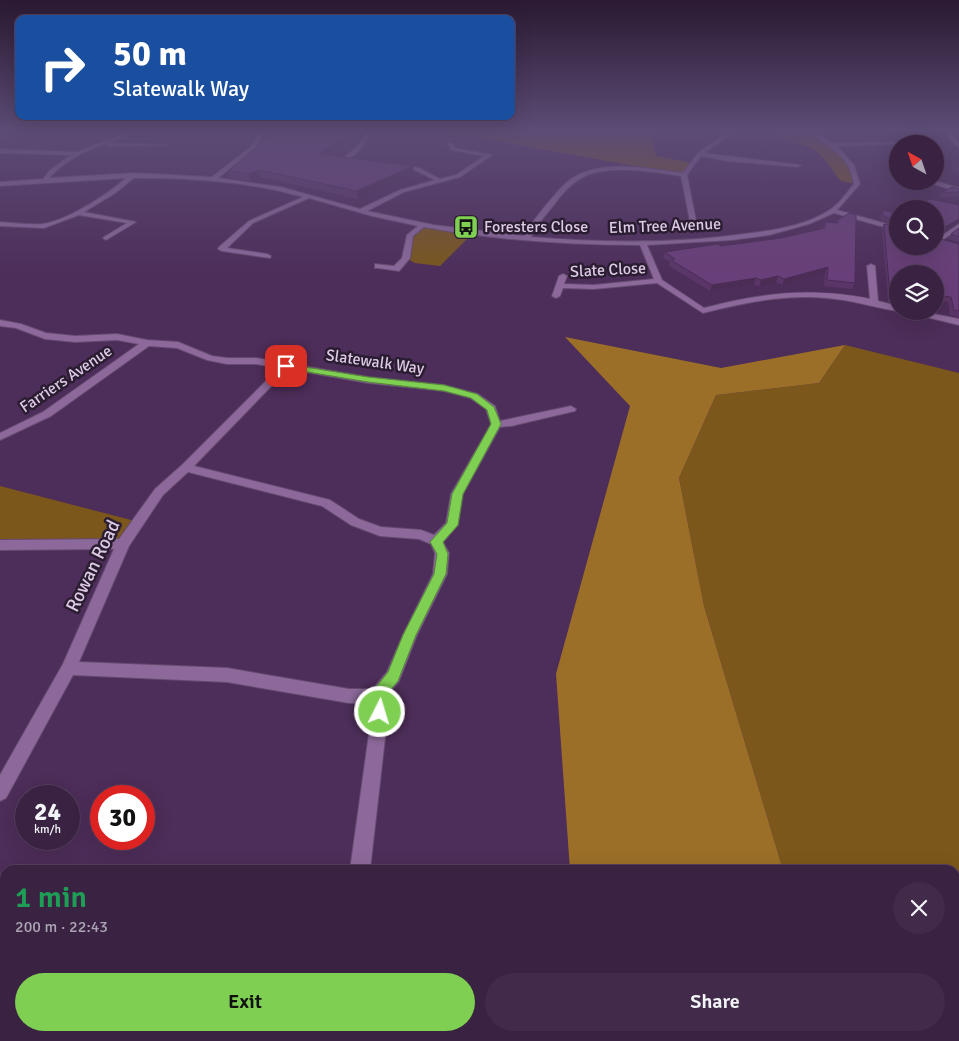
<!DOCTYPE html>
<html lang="en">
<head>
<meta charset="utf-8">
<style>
	body { margin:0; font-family:Signika,sans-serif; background:#412a4a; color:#f1f3f6; height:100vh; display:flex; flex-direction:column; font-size:19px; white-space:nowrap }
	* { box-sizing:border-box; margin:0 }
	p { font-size:16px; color:#aba4b2 }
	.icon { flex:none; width:28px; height:28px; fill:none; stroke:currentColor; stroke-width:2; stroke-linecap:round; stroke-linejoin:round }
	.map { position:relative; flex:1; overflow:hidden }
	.side { position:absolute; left:0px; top:865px; width:960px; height:176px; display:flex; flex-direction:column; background:#3a2243; border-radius:15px 15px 0 0; box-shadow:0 5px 20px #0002,0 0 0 1px #543f5c }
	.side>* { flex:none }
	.banner { position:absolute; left:15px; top:15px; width:500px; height:105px; border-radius:10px; box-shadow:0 5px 20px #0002,0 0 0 1px #543f5c; background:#1a4fa0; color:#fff; overflow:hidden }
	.needle { width:32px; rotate:320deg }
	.buttons { position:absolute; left:889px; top:135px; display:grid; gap:10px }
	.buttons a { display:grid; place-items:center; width:55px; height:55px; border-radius:50%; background:#3a2243; box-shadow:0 5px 20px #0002,0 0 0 1px #543f5c; font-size:25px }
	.speed { position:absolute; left:15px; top:785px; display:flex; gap:10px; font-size:25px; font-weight:700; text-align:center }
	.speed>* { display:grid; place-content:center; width:65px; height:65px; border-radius:50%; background:#3a2243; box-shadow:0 5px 20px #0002,0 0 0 1px #543f5c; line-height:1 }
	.speed small { font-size:12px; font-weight:400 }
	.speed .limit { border:8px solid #d22; background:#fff; color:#111 }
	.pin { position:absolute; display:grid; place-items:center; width:42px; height:42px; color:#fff; margin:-21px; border-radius:10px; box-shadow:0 2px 8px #0006 }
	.me { position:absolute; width:55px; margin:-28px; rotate:5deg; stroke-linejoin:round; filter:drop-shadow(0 0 4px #0008) }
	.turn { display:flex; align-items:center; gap:18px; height:105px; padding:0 15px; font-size:22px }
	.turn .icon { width:65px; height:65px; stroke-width:2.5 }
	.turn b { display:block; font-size:35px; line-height:42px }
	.round { display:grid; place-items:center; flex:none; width:52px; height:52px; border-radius:26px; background:#412a4a }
	.summary { display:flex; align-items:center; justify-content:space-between; height:85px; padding:0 15px }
	h1 { font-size:30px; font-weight:600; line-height:38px; color:#1e9e55 }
	.cta { display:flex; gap:10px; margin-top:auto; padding:10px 15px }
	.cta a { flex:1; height:58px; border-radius:30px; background:#7fd052; color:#111; font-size:20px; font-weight:600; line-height:58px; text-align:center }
	.cta a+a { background:#412a4a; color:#f1f3f6 }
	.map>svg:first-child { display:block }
	.green { fill:#7b571b }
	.forest { fill:#9b6f28 }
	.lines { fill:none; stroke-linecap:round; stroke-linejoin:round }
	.minor-casing { stroke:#654a70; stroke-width:2 }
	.minor { fill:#8c699a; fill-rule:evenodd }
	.wall { fill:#5a3668 }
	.shaded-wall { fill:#4a2c55 }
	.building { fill:#693f79; stroke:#4a2c55 }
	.route { fill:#7fd052; stroke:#538735 }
	.labels { text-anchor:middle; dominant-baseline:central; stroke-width:5; stroke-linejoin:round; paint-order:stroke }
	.far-street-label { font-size:16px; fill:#ddcae5; stroke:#2b1d31 }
	.far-poi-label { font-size:16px; fill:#ddcae5; stroke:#2b1d31; text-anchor:start }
	.street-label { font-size:19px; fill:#ddcae5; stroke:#2b1d31 }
</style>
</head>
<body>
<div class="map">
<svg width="959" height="1041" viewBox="0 0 959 1041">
	<rect width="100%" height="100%" fill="#4d2d59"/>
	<g class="green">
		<polygon points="442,131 652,131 651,134 656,156 693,163 684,175"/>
		<path d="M772,131H810L844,153L854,169L857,184L841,181C833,172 825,157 816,151C802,142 784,143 772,131Z"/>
		<polygon points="424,224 475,231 440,266 415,263 406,258 412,234"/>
		<polygon points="845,345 959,373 959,1041 834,1041 832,1036 955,1036 955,870 783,870 704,606 679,478 716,395 819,383"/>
		<polygon points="0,486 139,522 123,544 0,545"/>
	</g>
	<g class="forest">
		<polygon points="565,337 721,368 845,345 819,383 716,395 679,478 704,606 783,870 570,870 556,674 630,406"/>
		<polygon points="582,1036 832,1036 834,1041 583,1041"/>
	</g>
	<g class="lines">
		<defs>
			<g id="minor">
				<path d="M132,131H139L108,143L166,145L108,146L106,143C85,151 64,161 49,178L134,173L212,177L253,145L259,131H263L257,147L218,178L281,187L360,209L400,190L435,180L415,170L396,166V164L419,168L440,179L456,175L484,156L451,150L448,143L450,142L455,148L492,155L460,177L404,192L367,211L434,225L524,236C530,225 538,215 546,205C555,195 564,182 576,176C607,159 650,169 683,173L698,153L728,132L732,133L704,153L801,165L798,167L727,161L701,156L687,175L696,221L693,223L690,221L681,176C653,172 605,163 580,179C569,185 560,196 553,206C545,216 536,225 531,237C604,243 678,244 751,233C777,230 806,225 828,211C839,205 846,193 854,184C848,152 830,149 807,131H813L833,143L900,142L902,144L837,146L854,165L860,184L837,210L898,227V231L834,213L809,224L769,235L732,240L647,245L662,280L704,308C761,293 811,287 870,299L867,266L871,264L875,266L878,301L898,306L899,311C878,309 857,301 835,299C789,293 747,302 703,313L657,283L594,289L563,288L560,296L556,298L552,296L559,276L563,274L567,276L564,284L594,285L654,279L640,245C568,245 495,240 424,227L413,236L410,258L399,271L378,268H375V264L394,266L402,258L407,235L418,226L372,216L309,198L253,223L227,248L267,254L271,256L270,258L222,251L218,249L219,247L249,221L303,197C247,181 191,178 134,178L114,194L84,212L136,222L106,240L103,238L104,237L127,223L79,215L44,228L0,226V222C14,223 29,225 42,224C67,221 108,194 126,178L0,186V182L43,179L50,170L71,155L0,153V149L77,152Z"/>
				<path d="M367,131L371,132C365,143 355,160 342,161V159L359,145Z"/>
				<polygon points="946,131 950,131 959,143 959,148 951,141"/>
				<polygon points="935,181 959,188 959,192 933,184"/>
				<polygon points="959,224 959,229 941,241 937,241 937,239"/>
				<polygon points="901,311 919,311 959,319 959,325"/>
				<path d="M0,320L21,324L46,333L75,336L117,334L147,340L178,342L212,356L227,358H256L368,377L444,385L478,394L495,406L500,421L571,406L576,409L575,411L511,426L500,427L463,494L458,525L443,542L449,553L447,574L417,635L399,681L385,698L388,712L370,870H350L372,712L370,703H349L227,682L73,675L6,798L0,801V775L63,664L114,549L0,550V540L119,539L155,489L182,465L279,368L256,364H227L207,360L177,348L149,346L51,416L0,440V433L43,412L139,344L117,340L75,342L45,339L16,328L0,326ZM288,369L368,383L444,391L470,398L486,409L491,424L451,494L446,523L434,535L421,530L381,527L359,519L330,500L194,466ZM188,472L322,506L351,525L380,536L419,539L431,544L435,553L433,574L403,635L387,672L373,689H349L227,668L79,662L129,546L163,495Z"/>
				<polygon points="318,1036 405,1036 406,1040 316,1041"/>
			</g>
		</defs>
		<use href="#minor" class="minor-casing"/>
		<use href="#minor" class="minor"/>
	</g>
	<g class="wall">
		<polygon points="363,131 328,155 414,173 358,199 260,177 251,181 230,178 228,171"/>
		<polygon points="952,165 959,165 959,172 951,169"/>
		<polygon points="959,189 959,196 939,197 941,193"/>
		<polygon points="883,210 898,214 898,226 881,220 881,215"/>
		<polygon points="837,220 855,283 852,289 824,286 825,273 782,285 776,282 759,287 754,284 710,291 669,266 670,262 663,258 665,252 721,246 781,238 823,228 825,222 836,223"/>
		<polygon points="884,224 898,227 936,235 937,238 959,244 959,317 950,315 948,302 935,301 935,274 898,274 898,303 888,302 882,228"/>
		<polygon points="959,228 959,242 948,239 951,234"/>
	</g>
	<g class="shaded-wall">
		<polygon points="353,131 363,131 319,161 318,154"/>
		<polygon points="413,166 414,173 358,199 357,191"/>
		<polygon points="258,170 260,177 251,181 250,174"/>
		<polygon points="959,219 959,222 935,236 936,232"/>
		<polygon points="828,267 825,273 782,285 784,279"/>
		<polygon points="778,276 776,282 759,287 761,280"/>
		<polygon points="756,278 754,284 710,291 712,285"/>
	</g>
	<g class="building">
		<polygon points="276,131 353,131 318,154 413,166 357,191 258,170 250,174 228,171"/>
		<polygon points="952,165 959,165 959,168"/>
		<polygon points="952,187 959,189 959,192 941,193"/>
		<polygon points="930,199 959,205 959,219 936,232 937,238 959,244 959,311 954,310 951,297 935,295 935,274 898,274 898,297 890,296 884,224 898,227 898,246 935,246 935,209 911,209"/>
		<polygon points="883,210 898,214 898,221 883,216"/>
		<polygon points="850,213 856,215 855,283 827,280 828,267 784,279 778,276 761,280 756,278 712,285 671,260 675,259 665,252 717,244 721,246 781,238 825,228 825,222 838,223 837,220"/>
		<polygon points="959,228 959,237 951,234"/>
	</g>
	<linearGradient id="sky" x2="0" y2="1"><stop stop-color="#2a1931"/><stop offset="0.47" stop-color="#5c4c76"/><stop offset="1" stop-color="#5c4c76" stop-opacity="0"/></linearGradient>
	<rect width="959" height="277" fill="url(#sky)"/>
	<polygon class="route" points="286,364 368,377 444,385 477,394 494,407 501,424 463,494 458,525 443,542 448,554 446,574 416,635 398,681 384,698 388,712 385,717 380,719 375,717 369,696 388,672 403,635 434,574 437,554 430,542 447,523 452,494 491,424 487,410 471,398 444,391 368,382 283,368 282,366"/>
	<defs>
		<symbol id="bus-square" viewBox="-11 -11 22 22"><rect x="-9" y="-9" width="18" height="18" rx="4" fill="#7fd052" stroke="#2b1d31"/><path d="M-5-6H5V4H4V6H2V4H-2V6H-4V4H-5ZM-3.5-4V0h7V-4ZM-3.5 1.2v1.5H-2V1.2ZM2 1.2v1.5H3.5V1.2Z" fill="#111"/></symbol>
	</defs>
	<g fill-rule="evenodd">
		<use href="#bus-square" x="452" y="213" width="28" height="28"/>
	</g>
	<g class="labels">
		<g class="far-street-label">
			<text transform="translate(665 226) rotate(-2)">Elm Tree Avenue</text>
			<text transform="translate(608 270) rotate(-3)">Slate Close</text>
			<text transform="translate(375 362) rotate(8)">Slatewalk Way</text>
			<text transform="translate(66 379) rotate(-34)">Farriers Avenue</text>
		</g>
		<g class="far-poi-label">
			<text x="484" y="227">Foresters Close</text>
		</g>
		<g class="street-label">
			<text transform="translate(93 566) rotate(-64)">Rowan Road</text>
		</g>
	</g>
</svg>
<div class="buttons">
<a><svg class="needle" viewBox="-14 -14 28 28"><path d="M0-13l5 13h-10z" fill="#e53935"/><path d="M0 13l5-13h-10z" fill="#aba4b2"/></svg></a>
<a><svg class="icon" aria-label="search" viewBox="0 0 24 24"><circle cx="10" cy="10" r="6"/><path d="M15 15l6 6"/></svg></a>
<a><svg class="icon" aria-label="layers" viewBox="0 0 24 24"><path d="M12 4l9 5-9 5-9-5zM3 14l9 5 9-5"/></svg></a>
</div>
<div class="speed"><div>24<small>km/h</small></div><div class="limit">30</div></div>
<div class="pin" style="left:286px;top:366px;background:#d93025"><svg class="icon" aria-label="arrive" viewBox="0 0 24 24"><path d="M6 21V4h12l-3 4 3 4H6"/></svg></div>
<svg class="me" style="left:380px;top:712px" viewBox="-20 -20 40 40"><circle r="17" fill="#7fd052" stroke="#fff" stroke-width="3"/><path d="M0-11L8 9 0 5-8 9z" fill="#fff"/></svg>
<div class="banner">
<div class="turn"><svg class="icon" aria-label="right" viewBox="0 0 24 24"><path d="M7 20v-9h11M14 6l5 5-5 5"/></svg><div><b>50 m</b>Slatewalk Way</div></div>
</div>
<section class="side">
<div class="summary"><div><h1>1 min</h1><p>200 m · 22:43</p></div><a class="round"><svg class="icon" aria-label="close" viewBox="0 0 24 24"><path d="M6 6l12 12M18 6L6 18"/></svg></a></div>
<div class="cta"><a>Exit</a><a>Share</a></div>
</section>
</div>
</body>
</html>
